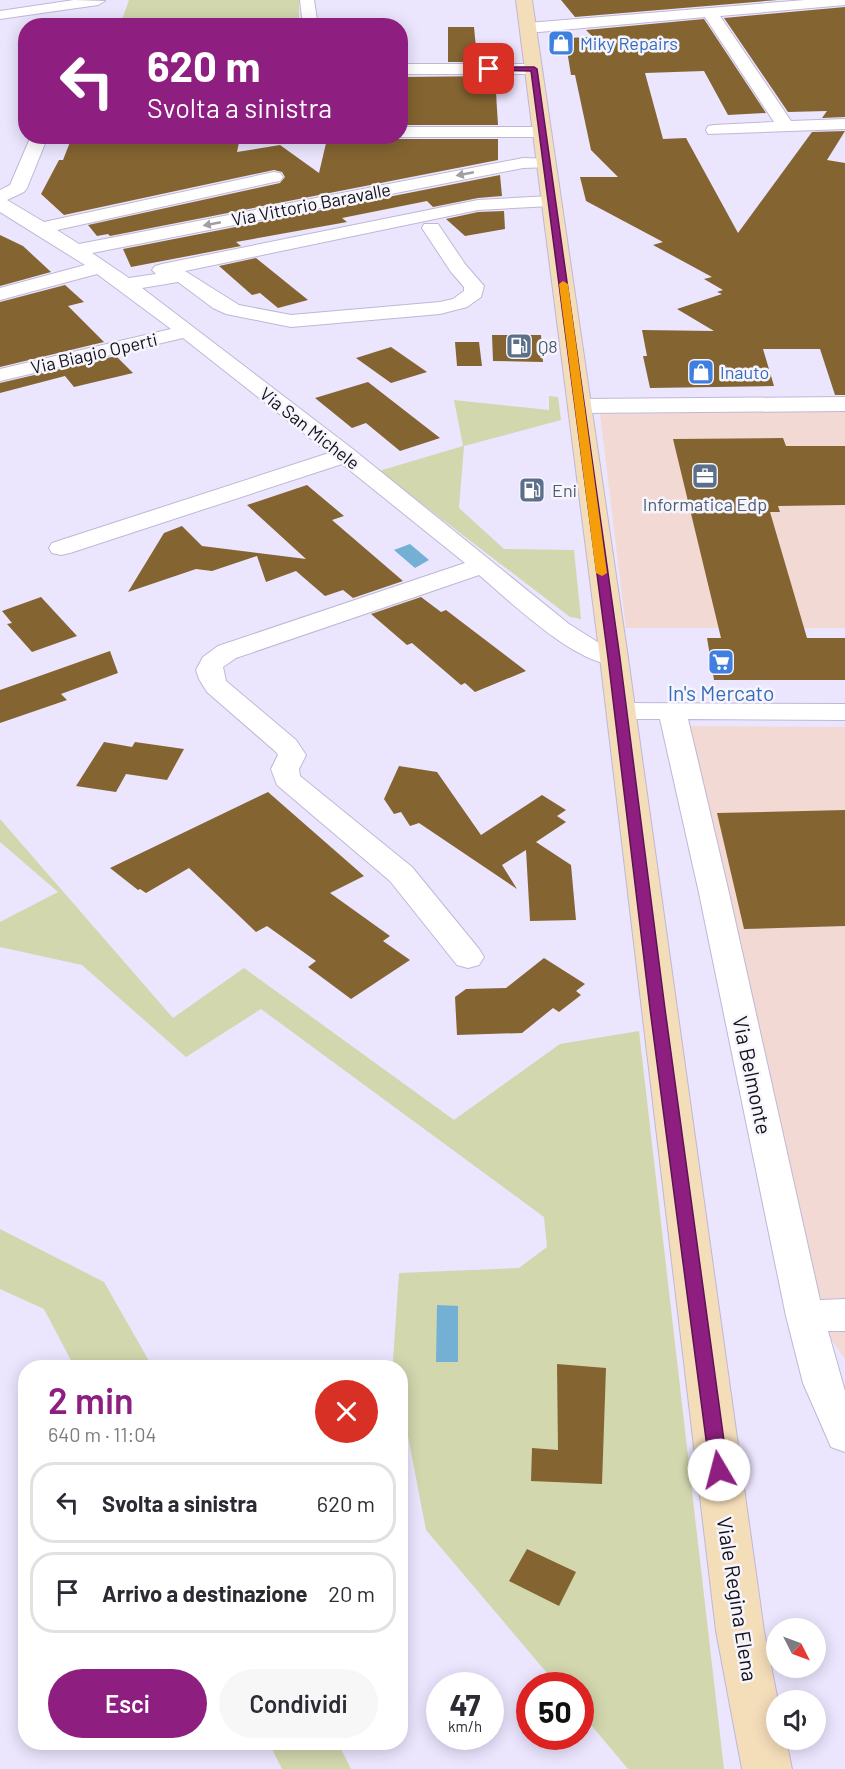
<!DOCTYPE html>
<html lang="it">
<head>
<meta charset="utf-8">
<style>
	body { margin:0; font-family:Barlow,sans-serif; background:#f7f7f7; color:#2b2b33; height:100vh; display:flex; flex-direction:column; font-size:22px; white-space:nowrap }
	* { box-sizing:border-box; margin:0 }
	p { font-size:20px; color:#7c7c81 }
	.icon { flex:none; width:33px; height:33px; fill:none; stroke:currentColor; stroke-width:2; stroke-linecap:round; stroke-linejoin:round }
	.map { position:relative; flex:1; overflow:hidden }
	.sheet { position:absolute; left:18px; top:1360px; width:390px; height:390px; display:flex; flex-direction:column; background:#fff; border-radius:24px; box-shadow:0 3px 15px #0003 }
	.sheet>* { flex:none }
	.guide { position:absolute; left:18px; top:18px; width:390px; height:126px; border-radius:24px; box-shadow:0 3px 15px #0003; background:#8e1e7f; color:#fff; overflow:hidden }
	.needle { width:39px; rotate:132deg }
	.tools { position:absolute; left:766px; top:1618px; display:grid; gap:12px }
	.tools a { display:grid; place-items:center; width:60px; height:60px; border-radius:50%; background:#fff; box-shadow:0 3px 15px #0003; font-size:30px }
	.speed { position:absolute; left:426px; top:1672px; display:flex; gap:12px; font-size:30px; font-weight:700; text-align:center }
	.speed>* { display:grid; place-content:center; width:78px; height:78px; border-radius:50%; background:#fff; box-shadow:0 3px 15px #0003; line-height:1 }
	.speed small { font-size:15px; font-weight:400 }
	.speed .limit { border:9px solid #d22; background:#fff; color:#111 }
	.pin { position:absolute; display:grid; place-items:center; width:51px; height:51px; color:#fff; margin:-26px; border-radius:12px; box-shadow:0 3px 9px #0006 }
	.me { position:absolute; width:66px; margin:-33px; rotate:352deg; stroke-linejoin:round; filter:drop-shadow(0 0 4px #0008) }
	.turn { display:flex; align-items:center; gap:21px; height:126px; padding:0 30px; font-size:27px }
	.turn .icon { width:78px; height:78px; stroke-width:2.5 }
	.turn b { display:block; font-size:42px; line-height:51px }
	.round { display:grid; place-items:center; flex:none; width:63px; height:63px; border-radius:32px; background:#f7f7f7 }
	.head { display:flex; align-items:center; justify-content:space-between; height:102px; padding:0 30px }
	h1 { font-size:36px; font-weight:600; line-height:45px; color:#8e1e7f }
	.action { display:flex; gap:12px; margin-top:auto; padding:12px 30px }
	.action a { flex:1; height:69px; border-radius:36px; background:#8e1e7f; color:#fff; font-size:24px; font-weight:600; line-height:69px; text-align:center }
	.action a+a { background:#f7f7f7; color:#2b2b33 }
	ul { padding:0; list-style:none }
	li { display:flex; align-items:center; gap:18px; height:81px; margin:0 12px 9px; padding:0 18px; border:3px solid #e1e1e2; border-radius:24px }
	li div { flex:1 }
	li b { display:block; font-size:22px }
	li em { font-style:normal }
	.map>svg:first-child { display:block }
	.industrial { fill:#f3d9d3 }
	.green { fill:#d2d7ae }
	.water { fill:#74b0d3 }
	.building { fill:#846431 }
	.lines { fill:none; stroke-linecap:round; stroke-linejoin:round }
	.street-casing { stroke:#c0b7d6; stroke-width:2 }
	.secondary-casing { stroke:#c0b7d6; stroke-width:2 }
	.street { fill:#fff; fill-rule:evenodd }
	.secondary { fill:#f4ddb9; fill-rule:evenodd }
	.oneway { fill:#a19fa3 }
	.route { fill:#8e1e7f; stroke:#5c1453; stroke-width:1.5 }
	.slow { fill:#f59e0b }
	.labels { text-anchor:middle; dominant-baseline:central; stroke-width:5; stroke-linejoin:round; paint-order:stroke }
	.far-shop-label { font-size:18px; fill:#366cbe; stroke:#f7f5fc; text-anchor:start }
	.far-street-label { font-size:18px; fill:#13101a; stroke:#f7f5fc }
	.far-service-label { font-size:18px; fill:#4e5e75; stroke:#f7f5fc; text-anchor:start }
	.shop-label { font-size:21px; fill:#366cbe; stroke:#f7f5fc }
	.street-label { font-size:21px; fill:#13101a; stroke:#f7f5fc }
</style>
</head>
<body>
<div class="map">
<svg width="845" height="1769" viewBox="0 0 845 1769">
	<rect width="100%" height="100%" fill="#ebe5fe"/>
	<g class="industrial">
		<polygon points="845,411 845,628 626,628 600,414"/>
		<polygon points="680,726 845,727 845,1359 829,1336 811,1277"/>
	</g>
	<g class="green">
		<polygon points="129,0 299,0 299,25 120,25"/>
		<polygon points="549,396 558,397 561,420 464,446 459,508 504,549 574,550 581,619 570,617 379,471 463,446 454,400 549,410"/>
		<polygon points="0,819 173,1018 244,968 454,1120 560,1044 639,1031 724,1769 628,1769 581,1713 580,1686 558,1686 426,1530 401,1400 400,1368 394,1368 393,1360 399,1273 519,1268 547,1247 544,1217 261,1009 186,1057 82,965 0,947 0,922 58,892 0,842"/>
		<polygon points="0,1229 104,1282 153,1368 75,1368 44,1309 0,1289"/>
		<polygon points="269,1743 338,1743 351,1769 282,1769"/>
	</g>
	<g class="water">
		<polygon points="410,544 429,560 415,568 394,550"/>
		<polygon points="437,1305 458,1306 458,1362 436,1362"/>
	</g>
	<g class="building">
		<polygon points="561,0 778,0 575,17"/>
		<polygon points="845,7 845,117 822,118 827,111 788,112 724,18"/>
		<polygon points="704,19 766,113 728,115 704,71 645,73 663,139 686,138 738,233 812,132 845,131 827,160 845,163 845,395 835,395 820,349 763,349 774,386 650,388 643,356 647,356 642,330 714,331 677,309 722,294 717,292 723,290 704,279 712,277 653,245 663,242 586,201 580,177 618,177 591,150 575,75 571,75 565,38 593,37 586,30"/>
		<polygon points="448,27 474,27 476,48 496,48 496,62 448,62"/>
		<polygon points="495,76 498,125 400,125 400,77"/>
		<polygon points="72,137 240,138 237,152 280,145 319,173 327,139 498,139 498,160 110,236 108,234 97,236 88,225 280,183 285,177 282,172 274,170 64,215 41,194 59,160 63,160"/>
		<polygon points="500,175 502,196 478,198 433,207 427,201 342,218 347,222 236,242 241,246 131,267 123,249"/>
		<polygon points="504,211 505,229 465,236 446,219 478,212"/>
		<polygon points="0,235 23,246 51,272 0,286"/>
		<polygon points="256,258 308,300 278,308 260,293 252,295 219,266"/>
		<polygon points="65,285 84,302 68,306 104,342 0,367 0,302"/>
		<polygon points="492,335 541,335 543,362 493,361"/>
		<polygon points="455,342 479,342 482,366 457,366"/>
		<polygon points="391,347 427,372 391,383 356,358"/>
		<polygon points="116,356 133,373 74,387 65,376 0,393 0,383"/>
		<polygon points="368,382 440,438 400,451 366,423 352,428 315,398"/>
		<polygon points="783,438 786,446 845,446 845,505 778,506 780,512 770,512 807,638 845,638 845,680 714,680 707,638 721,638 673,439"/>
		<polygon points="307,485 344,516 332,520 403,581 353,598 343,590 325,596 296,571 266,582 257,556 212,571 196,569 128,592 164,533 182,526 202,546 306,559 247,505"/>
		<polygon points="41,597 77,636 32,652 7,624 12,623 2,611"/>
		<polygon points="421,597 441,612 446,610 526,671 475,692 465,683 461,685 412,643 407,645 371,614"/>
		<polygon points="110,651 118,673 61,694 67,700 0,723 0,690"/>
		<polygon points="104,742 132,747 135,742 184,749 167,780 126,774 116,792 76,786"/>
		<polygon points="399,766 437,772 481,835 542,795 566,810 557,816 566,822 536,842 571,865 576,920 530,921 526,850 502,865 517,889 419,823 410,826 401,812 394,814 384,799"/>
		<polygon points="268,792 364,876 330,893 390,936 383,941 410,960 351,999 308,967 316,961 267,926 256,932 189,868 146,893 140,889 138,890 110,868"/>
		<polygon points="845,810 845,926 744,929 717,813"/>
		<polygon points="544,958 585,984 576,991 581,995 559,1012 553,1008 522,1033 457,1035 455,997 466,989 506,988"/>
		<polygon points="557,1364 606,1368 602,1484 531,1481 532,1448 558,1450"/>
		<polygon points="527,1549 576,1572 559,1606 509,1581"/>
	</g>
	<g class="lines">
		<defs>
			<g id="street">
				<polygon points="74,0 105,1 98,5 0,19 0,11"/>
				<polygon points="300,0 314,0 318,26 303,26"/>
				<polygon points="805,0 845,0 845,5 720,16 791,121 845,119 845,129 708,134 706,130 708,126 714,125 774,122 705,17 528,33 520,28 528,23"/>
				<polygon points="400,64 534,64 542,69 534,74 400,74"/>
				<polygon points="400,127 541,127 547,128 549,132 547,136 541,137 400,137 398,136 400,136"/>
				<path d="M31,136H48L27,188L24,192L7,200L44,222L274,172L280,173L283,177L280,181L274,182L57,230L79,244L523,158L551,159L554,163L551,167L523,168L92,253L129,278L156,274L152,270L155,266L162,264L478,200L551,196L557,197L560,201L557,205L551,206L478,210L185,271L239,305L291,315L440,302L453,299L464,291V287L451,272L422,228L424,224H438L465,264L484,286L481,297L467,307L440,314L291,327L226,314L213,308L178,282L142,288L354,450L569,624L607,648L623,652L627,658L623,664C583,673 509,600 479,575L236,658L223,667L226,681L296,740L306,755L299,769L300,776L412,867L479,949L484,957L479,965L468,968L457,965L390,881L277,785L271,769L278,755L276,752L207,692L199,679L196,670L203,657L218,646L465,563L342,464L70,553L61,555L52,553L49,548L52,543L329,453L183,338L0,381V369L171,329L97,274L0,300V288L85,265L0,212V190L10,185Z"/>
				<polygon points="845,397 845,411 580,413 572,411 569,406 572,401 580,399"/>
				<polygon points="620,703 845,704 845,720 688,719 729,893 820,1300 845,1299 845,1331 828,1331 845,1391 845,1452 831,1447 803,1383 786,1316 699,893 660,719 620,719 610,717 607,711 610,705"/>
			</g>
			<polygon id="secondary" points="516,0 532,0 628,658 764,1631 778,1701 777,1740 786,1740 792,1769 742,1769 716,1631 600,658"/>
		</defs>
		<use href="#street" class="street-casing"/>
		<use href="#secondary" class="secondary-casing"/>
		<use href="#street" class="street"/>
		<use href="#secondary" class="secondary"/>
	</g>
	<defs><path id="oneway-solid" d="M-6-.8H1V-3.2L6.5 0L1 3.2V.8H-6Z" transform="scale(1.5)"/></defs>
	<g class="oneway">
		<use href="#oneway-solid" transform="translate(465 174) rotate(169)"/>
		<use href="#oneway-solid" transform="translate(212 224) rotate(169)"/>
	</g>
	<polygon class="route" points="489,67 534,67 537,69 620,658 665,1009 728,1470 725,1475 719,1478 712,1475 710,1470 650,1009 608,658 531,71 486,70"/>
	<polygon class="slow" points="563,281 568,284 607,573 602,576 596,573 559,284"/>
	<defs>
		<symbol id="shop-square" viewBox="-11 -11 22 22"><rect x="-9" y="-9" width="18" height="18" rx="4" fill="#3f7fe0" stroke="#f7f5fc"/><path d="M-5-2.5h2.3a2.7 3.5 0 0 1 5.4 0H5L5.5 6h-11ZM-1.5-2.5h3a1.5 2.3 0 0 0-3 0Z" fill="#fff"/></symbol>
		<symbol id="fuel-square" viewBox="-11 -11 22 22"><rect x="-9" y="-9" width="18" height="18" rx="4" fill="#5c6f8a" stroke="#f7f5fc"/><path d="M-5.5-6h7V0h2V4h1.3V-2.5L3-4.5l.8-.8L6-3V5H2.5V1h-1V6h-7ZM-4.2-4.7v3.2H.2V-4.7Z" fill="#fff"/></symbol>
		<symbol id="office-square" viewBox="-11 -11 22 22"><rect x="-9" y="-9" width="18" height="18" rx="4" fill="#5c6f8a" stroke="#f7f5fc"/><path d="M-6-3h4V-5.5h4V-3h4V5H-6ZM-1-4.5V-3h2v-1.5ZM-6 0V1H6V0Z" fill="#fff"/></symbol>
		<symbol id="supermarket-square" viewBox="-11 -11 22 22"><rect x="-9" y="-9" width="18" height="18" rx="4" fill="#3f7fe0" stroke="#f7f5fc"/><path d="M-6-5.5h2.5l.6 2H6L4.5 2H-2.5L-4.4-4H-6ZM-1.5 3.2a1.3 1.3 0 1 0 .1 0ZM3 3.2a1.3 1.3 0 1 0 .1 0Z" fill="#fff"/></symbol>
	</defs>
	<g fill-rule="evenodd">
		<use href="#shop-square" x="546" y="28" width="30" height="30"/>
		<use href="#fuel-square" x="504" y="331" width="30" height="30"/>
		<use href="#shop-square" x="686" y="357" width="30" height="30"/>
		<use href="#office-square" x="690" y="461" width="30" height="30"/>
		<use href="#fuel-square" x="517" y="475" width="30" height="30"/>
		<use href="#supermarket-square" x="706" y="647" width="30" height="30"/>
	</g>
	<g class="labels">
		<g class="far-shop-label">
			<text x="580" y="43">Miky Repairs</text>
			<text x="720" y="372">Inauto</text>
		</g>
		<g class="far-street-label">
			<text transform="translate(311 204) rotate(-11)">Via Vittorio Baravalle</text>
			<text transform="translate(94 353) rotate(-13)">Via Biagio Operti</text>
			<text transform="translate(310 428) rotate(38)">Via San Michele</text>
		</g>
		<g class="far-service-label">
			<text x="538" y="346">Q8</text>
			<text x="552" y="490">Eni</text>
			<text x="705" y="504" text-anchor="middle">Informatica Edp</text>
		</g>
		<g class="shop-label">
			<text x="721" y="692">In's Mercato</text>
		</g>
		<g class="street-label">
			<text transform="translate(753 1075) rotate(78)">Via Belmonte</text>
			<text transform="translate(738 1599) rotate(81)">Viale Regina Elena</text>
		</g>
	</g>
</svg>
<div class="tools">
<a><svg class="needle" viewBox="-14 -14 28 28"><path d="M0-13l5 13h-10z" fill="#e53935"/><path d="M0 13l5-13h-10z" fill="#7c7c81"/></svg></a>
<a><svg class="icon" aria-label="sound" viewBox="0 0 24 24"><path d="M4 9h4l5-4v14l-5-4H4zM17 9q2 3 0 6"/></svg></a>
</div>
<div class="speed"><div>47<small>km/h</small></div><div class="limit">50</div></div>
<div class="pin" style="left:489px;top:69px;background:#d93025"><svg class="icon" aria-label="arrive" viewBox="0 0 24 24"><path d="M6 21V4h12l-3 4 3 4H6"/></svg></div>
<svg class="me" style="left:719px;top:1470px" viewBox="-20 -20 40 40"><circle r="19" fill="#fff"/><path d="M0-13L10 11 0 6-10 11z" fill="#8e1e7f"/></svg>
<div class="guide">
<div class="turn"><svg class="icon" aria-label="left" viewBox="0 0 24 24"><path d="M17 20v-9H6M10 6l-5 5 5 5"/></svg><div><b>620 m</b>Svolta a sinistra</div></div>
</div>
<section class="sheet">
<div class="head"><div><h1>2 min</h1><p>640 m · 11:04</p></div><a class="round" style="background:#d93025;color:#fff"><svg class="icon" aria-label="close" viewBox="0 0 24 24"><path d="M6 6l12 12M18 6L6 18"/></svg></a></div>
<ul>
<li><svg class="icon" aria-label="left" viewBox="0 0 24 24"><path d="M17 20v-9H6M10 6l-5 5 5 5"/></svg><div><b>Svolta a sinistra</b></div><em>620 m</em></li>
<li><svg class="icon" aria-label="arrive" viewBox="0 0 24 24"><path d="M6 21V4h12l-3 4 3 4H6"/></svg><div><b>Arrivo a destinazione</b></div><em>20 m</em></li>
</ul>
<div class="action"><a>Esci</a><a>Condividi</a></div>
</section>
</div>
</body>
</html>
